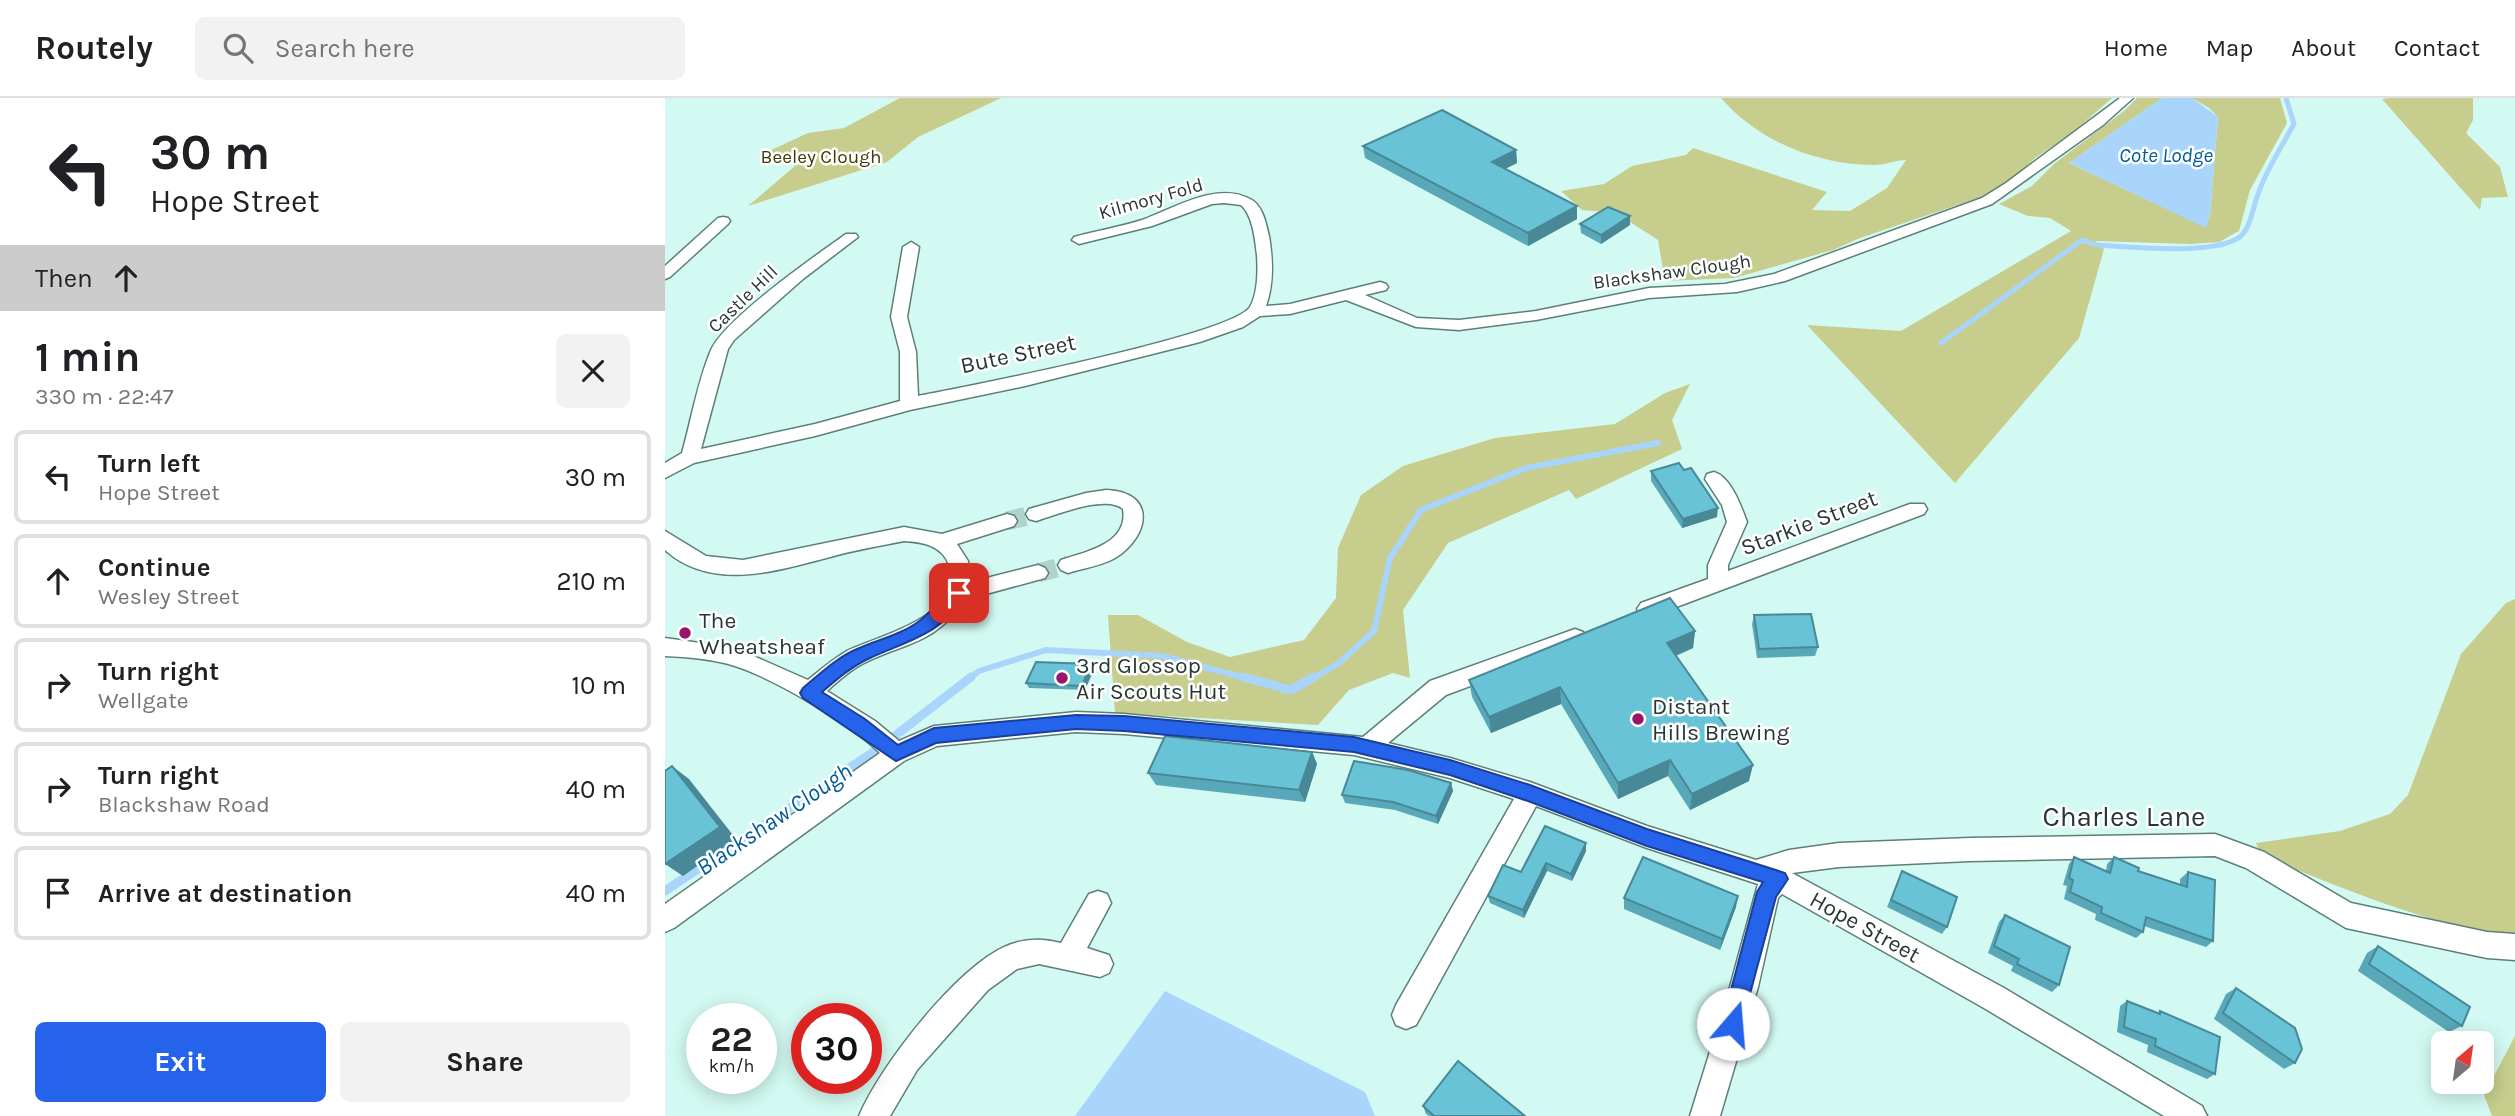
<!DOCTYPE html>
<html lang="en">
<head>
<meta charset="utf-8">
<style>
	body { margin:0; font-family:Karla,sans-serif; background:#f2f2f2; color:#202124; height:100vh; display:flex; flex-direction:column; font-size:26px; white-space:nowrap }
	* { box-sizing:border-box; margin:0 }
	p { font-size:23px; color:#757577 }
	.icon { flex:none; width:38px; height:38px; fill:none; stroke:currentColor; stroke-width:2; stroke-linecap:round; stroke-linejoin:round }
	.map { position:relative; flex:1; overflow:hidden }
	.panel { display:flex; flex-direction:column; background:#fff; width:665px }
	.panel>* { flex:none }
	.hud { background:#fff; color:#202124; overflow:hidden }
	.needle { width:46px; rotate:29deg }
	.fabs { position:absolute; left:1766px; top:933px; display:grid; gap:14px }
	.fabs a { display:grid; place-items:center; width:63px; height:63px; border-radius:10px; background:#fff; box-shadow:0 4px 18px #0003; font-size:35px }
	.speed { position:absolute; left:21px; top:905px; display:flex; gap:14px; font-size:35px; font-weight:700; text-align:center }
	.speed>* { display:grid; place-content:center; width:91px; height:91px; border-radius:50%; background:#fff; box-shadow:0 4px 18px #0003; line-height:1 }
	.speed small { font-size:18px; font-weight:400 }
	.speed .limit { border:10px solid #d22; background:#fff; color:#111 }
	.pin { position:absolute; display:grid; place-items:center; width:60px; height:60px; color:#fff; margin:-30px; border-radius:14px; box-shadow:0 4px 10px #0006 }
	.me { position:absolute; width:77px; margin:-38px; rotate:18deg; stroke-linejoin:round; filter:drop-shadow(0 0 5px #0008) }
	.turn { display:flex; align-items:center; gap:24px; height:147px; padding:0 35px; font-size:32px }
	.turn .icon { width:91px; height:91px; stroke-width:2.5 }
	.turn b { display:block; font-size:49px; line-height:60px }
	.then { display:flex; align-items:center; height:66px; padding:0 35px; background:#0003; gap:14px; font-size:26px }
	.round { display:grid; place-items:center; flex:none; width:74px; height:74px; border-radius:10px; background:#f2f2f2 }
	.overview { display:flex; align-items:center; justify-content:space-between; height:119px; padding:0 35px }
	h1 { font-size:42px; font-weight:700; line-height:52px }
	.cta { display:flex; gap:14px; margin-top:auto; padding:14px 35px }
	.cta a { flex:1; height:80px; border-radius:10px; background:#2563eb; color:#fff; font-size:28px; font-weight:700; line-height:80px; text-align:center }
	.cta a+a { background:#f2f2f2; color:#202124 }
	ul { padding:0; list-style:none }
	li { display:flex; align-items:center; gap:21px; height:94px; margin:0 14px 10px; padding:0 21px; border:4px solid #e0e0e0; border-radius:10px }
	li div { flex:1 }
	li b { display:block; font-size:26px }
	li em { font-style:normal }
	header { display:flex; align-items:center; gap:42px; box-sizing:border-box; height:98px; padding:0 35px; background:#fff; border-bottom:2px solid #e0e0e0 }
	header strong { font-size:33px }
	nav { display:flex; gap:38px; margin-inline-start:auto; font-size:24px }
	.search { width:490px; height:63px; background:#f2f2f2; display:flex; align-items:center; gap:18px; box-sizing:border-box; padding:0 24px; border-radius:10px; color:#757577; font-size:26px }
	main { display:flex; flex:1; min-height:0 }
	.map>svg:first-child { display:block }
	.green { fill:#c6cd8d }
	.water { fill:#a9d5fd }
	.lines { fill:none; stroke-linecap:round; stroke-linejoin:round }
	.stream-far2 { stroke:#a9d5fd; stroke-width:5 }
	.stream-far1 { stroke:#a9d5fd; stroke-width:6 }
	.stream { stroke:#a9d5fd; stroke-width:9 }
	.minor-tunnel { stroke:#b1d3cc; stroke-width:19; stroke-dasharray:19 10; stroke-linecap:butt }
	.minor-casing { stroke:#5c7f78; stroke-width:3 }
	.minor { fill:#fff; fill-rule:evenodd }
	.wall { fill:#59a8b9 }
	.shaded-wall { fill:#498896 }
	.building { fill:#68c3d7; stroke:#498896; stroke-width:2 }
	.route { fill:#2563eb; stroke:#184099; stroke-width:2 }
	.poi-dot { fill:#98156b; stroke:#fff; stroke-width:2.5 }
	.labels { text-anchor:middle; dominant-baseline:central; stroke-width:5; stroke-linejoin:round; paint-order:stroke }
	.far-park-label { font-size:19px; fill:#393d06; stroke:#fff }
	.far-street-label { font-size:19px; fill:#273733; stroke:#fff }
	.far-water-label { font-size:21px; font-style:italic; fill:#005b97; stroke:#fff }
	.street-label { font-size:23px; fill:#273733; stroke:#fff }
	.poi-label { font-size:23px; fill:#273733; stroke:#fff; text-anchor:start }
	.water-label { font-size:24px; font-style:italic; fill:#005b97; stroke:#fff }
	.near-street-label { font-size:28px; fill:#273733; stroke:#fff }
</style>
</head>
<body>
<header>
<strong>Routely</strong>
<div class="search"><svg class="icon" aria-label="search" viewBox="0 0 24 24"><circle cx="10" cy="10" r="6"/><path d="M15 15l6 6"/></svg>Search here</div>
<nav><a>Home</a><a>Map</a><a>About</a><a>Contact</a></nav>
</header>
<main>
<section class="panel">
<div class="hud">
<div class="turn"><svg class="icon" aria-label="left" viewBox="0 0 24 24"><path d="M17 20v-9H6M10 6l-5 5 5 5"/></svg><div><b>30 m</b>Hope Street</div></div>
<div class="then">Then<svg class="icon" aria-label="ahead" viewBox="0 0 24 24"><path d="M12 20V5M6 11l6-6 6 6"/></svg></div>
</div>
<div class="overview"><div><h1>1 min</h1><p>330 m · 22:47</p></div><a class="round"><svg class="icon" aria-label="close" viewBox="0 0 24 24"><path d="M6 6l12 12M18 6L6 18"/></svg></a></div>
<ul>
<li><svg class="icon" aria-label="left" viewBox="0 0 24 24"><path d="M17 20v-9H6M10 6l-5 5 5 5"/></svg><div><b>Turn left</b><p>Hope Street</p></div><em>30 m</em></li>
<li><svg class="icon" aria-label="ahead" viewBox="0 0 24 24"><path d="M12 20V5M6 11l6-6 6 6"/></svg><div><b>Continue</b><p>Wesley Street</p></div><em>210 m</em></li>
<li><svg class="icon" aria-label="right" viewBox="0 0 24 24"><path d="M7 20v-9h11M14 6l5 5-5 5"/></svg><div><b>Turn right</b><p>Wellgate</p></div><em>10 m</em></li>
<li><svg class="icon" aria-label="right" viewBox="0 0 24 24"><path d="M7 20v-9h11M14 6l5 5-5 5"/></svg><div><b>Turn right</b><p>Blackshaw Road</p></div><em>40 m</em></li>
<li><svg class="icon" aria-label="arrive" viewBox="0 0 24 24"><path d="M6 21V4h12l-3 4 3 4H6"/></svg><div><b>Arrive at destination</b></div><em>40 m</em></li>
</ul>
<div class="cta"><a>Exit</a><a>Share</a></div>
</section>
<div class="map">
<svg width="1850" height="1018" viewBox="0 0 1850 1018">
	<rect width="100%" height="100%" fill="#d3faf2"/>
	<g class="green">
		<polygon points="235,0 336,0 253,39 222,64 83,108 130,68 100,55 143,35 179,30"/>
		<path d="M1056,0H1447L1407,35L1370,60L1354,76L1319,98L1195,140L1168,152L1069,180L1000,183L993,142L951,115L917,112L896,93L939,86L967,68L1021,57L1028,50L1162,94L1147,112L1185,113L1222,90L1241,62C1231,62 1220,67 1209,67C1152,67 1093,43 1056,0Z"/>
		<polygon points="1472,0 1497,0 1404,65 1541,129 1545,117 1553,19 1544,10 1527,0 1615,0 1622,25 1585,92 1574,133 1554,144 1525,146 1430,143 1439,151 1414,240 1290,385 1142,227 1236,233 1406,133 1385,120 1363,118 1334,106 1367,88 1389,66 1459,13"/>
		<polygon points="1725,0 1808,0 1808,22 1801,35 1835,69 1843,99 1817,100 1815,112 1717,1"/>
		<polygon points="1025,286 1007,322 1017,351 911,401 904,392 783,445 738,512 745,580 728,575 684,592 653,627 450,615 443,517 473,517 522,544 565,559 639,542 671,500 673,450 696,397 738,368 830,340 950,326 1000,295"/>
		<path d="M1850,501V837C1770,831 1672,787 1596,758L1591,745L1675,733L1725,716L1743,697L1796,556L1841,505Z"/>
		<polygon points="1850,938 1850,1018 1827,1018 1819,997"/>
	</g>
	<g class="water">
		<polygon points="1497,0 1527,0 1553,19 1545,117 1541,130 1404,65"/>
		<polygon points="500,893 700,994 710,1018 410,1018"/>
	</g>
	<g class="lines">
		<path class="stream-far2" d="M1276,245L1417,142L1432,147C1464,149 1552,158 1576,138C1584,131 1586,118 1589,109C1597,79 1614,53 1629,26L1621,0"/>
		<g class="stream-far1">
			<polyline points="304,581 314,573 381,552 497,558 584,581"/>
			<polyline points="646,581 673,566 709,533 725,460 756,412 861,370 993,345"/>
		</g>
		<g class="stream">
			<polyline points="578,579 626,592 649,579"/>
			<polyline points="0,793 213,651 306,579"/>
		</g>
		<g class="minor-tunnel">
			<polyline points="342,423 371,416"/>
			<polyline points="373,475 403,467"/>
		</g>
		<defs>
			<g id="minor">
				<path d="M1455,0H1468L1438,27L1327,106L1120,183L1072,194L984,200L871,222L794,232L751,229L681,202L625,216L595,218L578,229L535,244L360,288L245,312L150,338L29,365L0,380V365L17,355C26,323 33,282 46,252C61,220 150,158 181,136H191L193,139L138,181L69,242L63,251L36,351L150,326L235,303V254L226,219L238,149L246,144L254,149L242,219L251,254L253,298C300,289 567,237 585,209C593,195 593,172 592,157C590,141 588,118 576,107L559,105L547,106L487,128L414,146L407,142L409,139C431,133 455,129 477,122C508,111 552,83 585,101C598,107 601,126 604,138C608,162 609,185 601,208L625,206L715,184L721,186L723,189L721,192L700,197L752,220L794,222L871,213L984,190L1060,186L1109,176L1317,100L1341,85Z"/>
				<polygon points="58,119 63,120 65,123 63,126 5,179 0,181 0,168 53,120"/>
				<path d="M1049,374C1066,379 1076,408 1082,424L1063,467V473L1245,406H1259L1262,411L1259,416L990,517L983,519L976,517L972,511L976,505L1043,481V467L1062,424L1057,407L1040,381L1042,376Z"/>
				<path d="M441,392C493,394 484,439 450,460C436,468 418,470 403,475L396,472L393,467L396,462C420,454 464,446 458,411C441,396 391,417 371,423L364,421L361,416L364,411L421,395Z"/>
				<path d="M342,416L349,418L352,423L349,428L292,446L303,463L306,484L373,467L380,470L383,475L380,480L299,502C272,546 238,545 197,566C184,573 173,583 162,593L210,623L234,643L269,628L411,614L459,616L698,639L765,583L910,531L918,534L921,540L918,546L781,597L723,645L785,660L865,684L982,728L1091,762L1124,752L1174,745L1305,740L1550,736L1599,754L1686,805L1822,834L1850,836V862L1822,860L1681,830L1581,770L1550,758L1305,763L1174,769L1127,775L1339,890L1537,1008L1542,1018H1499L1319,910L1117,796L1113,800L1093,889L1055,1018H1025L1065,889L1093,786L982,750L871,708L751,927L741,931L731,927L727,917L731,907L849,701L785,680L689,657L459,636L411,634L272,648L239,663L9,830L0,834V806L215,655C185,625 110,581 70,568C48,561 23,559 0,558V540L70,550L143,582C155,572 168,561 182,553C213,538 301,518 284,467C277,447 257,444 239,443C214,448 189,452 165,459C111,473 47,494 0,452V433L41,458L78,462L239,429L277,436Z"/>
				<path d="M433,793L442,796L446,805L422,850L444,857L448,866L444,875L435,879L374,866L352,871L323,892L252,972L225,1018H194C215,968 290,872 339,849C358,840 377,840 396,845L424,796Z"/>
			</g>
		</defs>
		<use href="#minor" class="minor-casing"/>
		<use href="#minor" class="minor"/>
	</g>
	<g class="wall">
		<polygon points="698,48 851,52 852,65 840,71 912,121 863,148 700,60"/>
		<polygon points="965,118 965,127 936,146 916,135 915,126"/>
		<polygon points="986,373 1052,419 1017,430 986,383"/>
		<polygon points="1089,517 1153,549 1150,558 1092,560 1087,526"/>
		<polygon points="1030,533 1028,550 1011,558 1084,683 1025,712 1003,678 953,701 896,606 826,635 807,599 804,582"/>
		<polygon points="426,566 429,571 420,592 364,590 361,585"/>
		<polygon points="647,654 652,666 640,704 491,687 483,675"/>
		<polygon points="786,685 788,693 773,726 730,712 680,705 677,697"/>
		<polygon points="880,728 921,753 907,783 882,773 859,820 825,805 823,798 856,774"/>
		<polygon points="1409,759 1441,773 1442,766 1449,759 1473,773 1515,787 1515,781 1523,774 1548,843 1541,849 1479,828 1478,834 1471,840 1430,822 1431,816 1399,801 1402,788 1398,787 1404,766"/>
		<polygon points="1237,773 1282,829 1277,836 1222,809"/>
		<polygon points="959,800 1071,809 1055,852 959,811"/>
		<polygon points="1340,817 1394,887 1387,894 1346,873 1348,868 1323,855 1334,824"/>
		<polygon points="1713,848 1797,928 1784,934 1693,873 1702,855"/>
		<polygon points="1571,890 1630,965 1619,971 1549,921 1561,896"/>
		<polygon points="1462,903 1492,915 1495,913 1550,976 1542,981 1482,954 1483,947 1452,934 1455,908"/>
		<polygon points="758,1008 860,1018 764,1018 761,1016"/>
	</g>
	<g class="shaded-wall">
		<polygon points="851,52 852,65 828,77 827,64"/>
		<polygon points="912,108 912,121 863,148 863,135"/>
		<polygon points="965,118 965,127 936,146 936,137"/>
		<polygon points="1053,410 1052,419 1017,430 1018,421"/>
		<polygon points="1030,533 1028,550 1000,562 1002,545"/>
		<polygon points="426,566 429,571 420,592 417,588"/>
		<polygon points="895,589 896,606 826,635 824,619"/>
		<polygon points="647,654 652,666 640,704 634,692"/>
		<polygon points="1005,662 1003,678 953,701 953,685"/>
		<polygon points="1088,667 1084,683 1025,712 1027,696"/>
		<polygon points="7,668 24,681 71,741 18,778 0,766"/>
		<polygon points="786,685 788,693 773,726 771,718"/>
		<polygon points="921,745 921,753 907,783 906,776"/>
		<polygon points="881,765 882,773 859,820 858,812"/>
		<polygon points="1073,798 1071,809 1055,852 1057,841"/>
	</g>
	<g class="building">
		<polygon points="777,12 851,52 827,64 912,108 863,135 698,48"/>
		<polygon points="943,109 965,118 936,137 915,126"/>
		<polygon points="1014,365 1019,372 1026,370 1053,410 1018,421 986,373"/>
		<polygon points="1005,500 1030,533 1002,545 1088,667 1027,696 1005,662 953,685 895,589 824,619 804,582"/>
		<polygon points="1146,516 1153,549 1094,551 1089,517"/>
		<polygon points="371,564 426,566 417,588 361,585"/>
		<polygon points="500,638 647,654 634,692 483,675"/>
		<polygon points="689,663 743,672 786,685 771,718 728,704 677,697"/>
		<polygon points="7,668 55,729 0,766 0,673"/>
		<polygon points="880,728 921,745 906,776 881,765 858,812 823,798 838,767 856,774"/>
		<polygon points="978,759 1073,798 1057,841 959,800"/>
		<polygon points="1409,759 1445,775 1449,759 1474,770 1473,773 1522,789 1523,774 1550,782 1548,843 1481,819 1478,834 1436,815 1437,809 1405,794 1408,782 1404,780"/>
		<polygon points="1237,773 1292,799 1282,829 1226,802"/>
		<polygon points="1340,817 1405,849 1394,887 1352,866 1354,861 1329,848"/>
		<polygon points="1713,848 1805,909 1797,928 1704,866"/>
		<polygon points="1571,890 1630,930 1637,951 1630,965 1558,915"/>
		<polygon points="1462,903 1495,916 1495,913 1555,939 1550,976 1490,948 1491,941 1459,929"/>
		<polygon points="793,963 860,1018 769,1018 758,1008"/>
	</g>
	<path class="route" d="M294,489L299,491L302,495C278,536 244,542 205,560C187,568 172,581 157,594L200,621L233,647L269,630L411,617L459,618L689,639L785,662L865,687L982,731L1120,775L1123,781L1111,799L1075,933L1068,936L1060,933L1057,926L1092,794L1098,784L1091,782L982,748L863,703L785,677L689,654L459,633L411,631L271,645L231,663L138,600L135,595L138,590C155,576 171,560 192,551C214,541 237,537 257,521C267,513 283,492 294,489Z"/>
	<g class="poi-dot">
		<circle cx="20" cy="535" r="7"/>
		<circle cx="397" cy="580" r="7"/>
		<circle cx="973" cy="621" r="7"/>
	</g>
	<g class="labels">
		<g class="far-park-label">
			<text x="156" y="59">Beeley Clough</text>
		</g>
		<g class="far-street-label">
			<text transform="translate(486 101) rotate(-16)">Kilmory Fold</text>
			<text transform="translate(1007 174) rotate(-8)">Blackshaw Clough</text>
			<text transform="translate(78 201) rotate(-44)">Castle Hill</text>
		</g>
		<g class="far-water-label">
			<text x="1501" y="57">Cote Lodge</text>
		</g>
		<g class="street-label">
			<text transform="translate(353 256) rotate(-12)">Bute Street</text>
			<text transform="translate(1144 425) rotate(-21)">Starkie Street</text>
			<text transform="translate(1200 829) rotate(29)">Hope Street</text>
		</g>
		<g class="poi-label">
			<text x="34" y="522">The<tspan x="34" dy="26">Wheatsheaf</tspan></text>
			<text x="411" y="567">3rd Glossop<tspan x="411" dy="26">Air Scouts Hut</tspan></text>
			<text x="987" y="608">Distant<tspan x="987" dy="26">Hills Brewing</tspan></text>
		</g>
		<g class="water-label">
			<text transform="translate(109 721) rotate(-34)">Blackshaw Clough</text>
		</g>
		<g class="near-street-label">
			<text x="1459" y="718">Charles Lane</text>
		</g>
	</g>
</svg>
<div class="fabs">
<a><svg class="needle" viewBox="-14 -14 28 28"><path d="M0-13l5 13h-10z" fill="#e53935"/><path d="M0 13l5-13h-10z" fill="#757577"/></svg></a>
</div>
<div class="speed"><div>22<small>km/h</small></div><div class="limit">30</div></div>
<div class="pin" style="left:294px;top:495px;background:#d93025"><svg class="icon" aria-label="arrive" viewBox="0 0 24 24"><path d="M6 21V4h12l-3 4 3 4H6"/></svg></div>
<svg class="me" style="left:1068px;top:926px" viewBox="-20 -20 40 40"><circle r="19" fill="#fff"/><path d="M0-13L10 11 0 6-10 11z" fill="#2563eb"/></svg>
</div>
</main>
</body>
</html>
